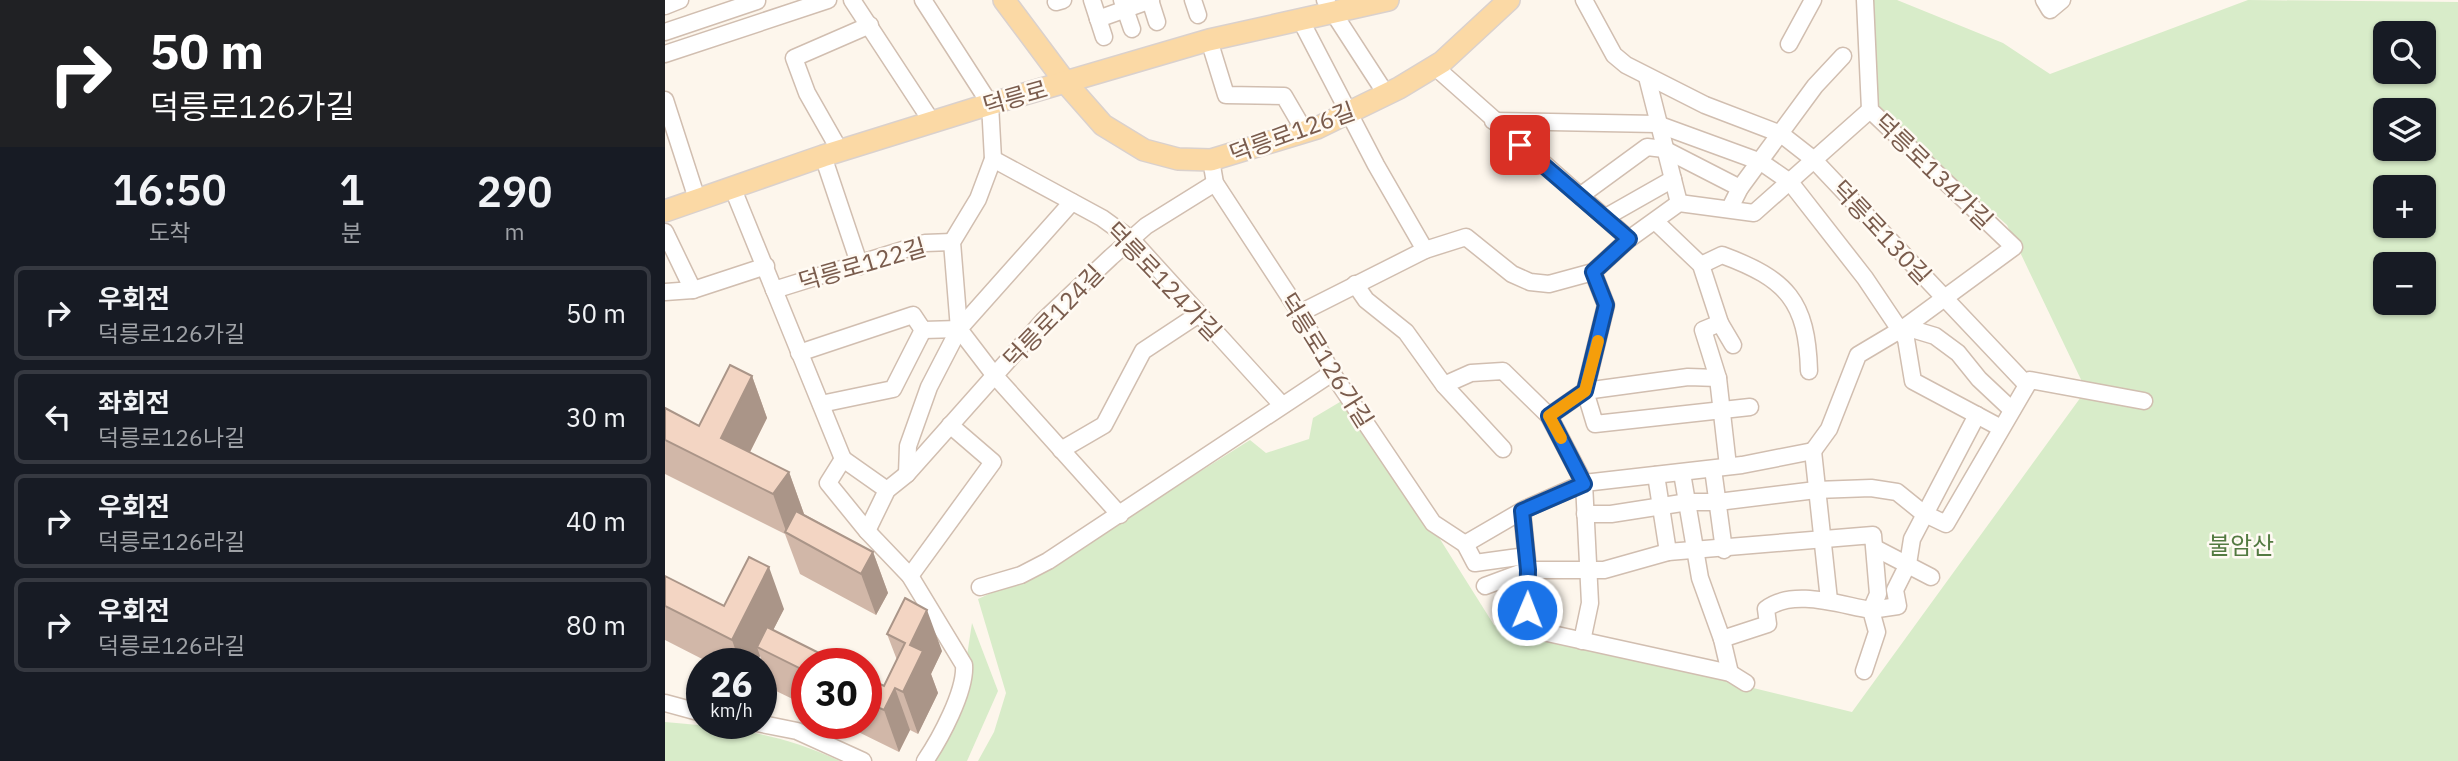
<!DOCTYPE html>
<html lang="ko">
<head>
<meta charset="utf-8">
<style>
	body { margin:0; font-family:"IBM Plex Sans","Noto Sans KR",sans-serif; background:#20242c; color:#f1f3f6; height:100vh; display:flex; flex-direction:column; font-size:26px; white-space:nowrap }
	* { box-sizing:border-box; margin:0 }
	p { font-size:23px; color:#9ea1a6 }
	.icon { flex:none; width:38px; height:38px; fill:none; stroke:currentColor; stroke-width:2; stroke-linecap:round; stroke-linejoin:round }
	.map { position:relative; flex:1; overflow:hidden }
	.drawer { display:flex; flex-direction:column; background:#171b24; width:665px }
	.drawer>* { flex:none }
	.hud { background:#202124; color:#fff; overflow:hidden }
	.buttons { position:absolute; left:1708px; top:21px; display:grid; gap:14px }
	.buttons a { display:grid; place-items:center; width:63px; height:63px; border-radius:10px; background:#171b24; box-shadow:0 2px 5px #0004; font-size:35px }
	.speed { position:absolute; left:21px; top:648px; display:flex; gap:14px; font-size:35px; font-weight:700; text-align:center }
	.speed>* { display:grid; place-content:center; width:91px; height:91px; border-radius:50%; background:#171b24; box-shadow:0 2px 5px #0004; line-height:1 }
	.speed small { font-size:18px; font-weight:400 }
	.speed .limit { border:10px solid #d22; background:#fff; color:#111 }
	.pin { position:absolute; display:grid; place-items:center; width:60px; height:60px; color:#fff; margin:-30px; border-radius:14px; box-shadow:0 4px 10px #0006 }
	.me { position:absolute; width:77px; margin:-38px; rotate:1deg; stroke-linejoin:round; filter:drop-shadow(0 0 5px #0008) }
	.turn { display:flex; align-items:center; gap:24px; height:147px; padding:0 35px; font-size:32px }
	.turn .icon { width:91px; height:91px; stroke-width:2.5 }
	.turn b { display:block; font-size:49px; line-height:60px }
	.eta { display:flex; justify-content:space-evenly; align-items:center; height:119px; text-align:center }
	.eta b { font-size:42px; font-weight:600; line-height:49px }
	ul { padding:0; list-style:none }
	li { display:flex; align-items:center; gap:21px; height:94px; margin:0 14px 10px; padding:0 21px; border:4px solid #363941; border-radius:10px }
	li div { flex:1 }
	li b { display:block; font-size:26px }
	li em { font-style:normal }
	main { display:flex; flex:1; min-height:0 }
	.map>svg:first-child { display:block }
	.green { fill:#d8ecc9; fill-rule:evenodd }
	.lines { fill:none; stroke-linecap:round; stroke-linejoin:round }
	.minor-casing { stroke:#d1beb0; stroke-width:19 }
	.major-casing { stroke:#dad1cd; stroke-width:24 }
	.minor { stroke:#fff; stroke-width:16 }
	.major { stroke:#fbd9a5; stroke-width:21 }
	.wall { fill:#d1b7a8 }
	.shaded-wall { fill:#aa9588 }
	.building { fill:#f3d5c3; stroke:#aa9588; stroke-width:2 }
	.route-casing { stroke:#114b97; stroke-width:18 }
	.route { stroke:#1a73e8; stroke-width:12 }
	.slow { stroke:#f59e0b; stroke-width:12 }
	.labels { text-anchor:middle; dominant-baseline:central; stroke-width:5; stroke-linejoin:round; paint-order:stroke }
	.street-label { font-size:24px; fill:#7a5c4d; stroke:#fffaf3 }
	.park-label { font-size:24px; fill:#537a41; stroke:#fffaf3 }
</style>
</head>
<body>
<main>
<section class="drawer">
<div class="hud">
<div class="turn"><svg class="icon" aria-label="right" viewBox="0 0 24 24"><path d="M7 20v-9h11M14 6l5 5-5 5"/></svg><div><b>50 m</b>덕릉로126가길</div></div>
</div>
<div class="eta">
<div><b>16:50</b><p>도착</p></div>
<div><b>1</b><p>분</p></div>
<div><b>290</b><p>m</p></div>
</div>
<ul>
<li><svg class="icon" aria-label="right" viewBox="0 0 24 24"><path d="M7 20v-9h11M14 6l5 5-5 5"/></svg><div><b>우회전</b><p>덕릉로126가길</p></div><em>50 m</em></li>
<li><svg class="icon" aria-label="left" viewBox="0 0 24 24"><path d="M17 20v-9H6M10 6l-5 5 5 5"/></svg><div><b>좌회전</b><p>덕릉로126나길</p></div><em>30 m</em></li>
<li><svg class="icon" aria-label="right" viewBox="0 0 24 24"><path d="M7 20v-9h11M14 6l5 5-5 5"/></svg><div><b>우회전</b><p>덕릉로126라길</p></div><em>40 m</em></li>
<li><svg class="icon" aria-label="right" viewBox="0 0 24 24"><path d="M7 20v-9h11M14 6l5 5-5 5"/></svg><div><b>우회전</b><p>덕릉로126라길</p></div><em>80 m</em></li>
</ul>
</section>
<div class="map">
<svg width="1793" height="761" viewBox="0 0 1793 761">
	<rect width="100%" height="100%" fill="#fdf6ec"/>
	<g class="green">
		<path d="M1205,0H1232L1338,43L1385,74L1583,0L1793,2V761H313L329,732L341,693L313,599L387,565L585,440L601,453L644,439L648,418L685,396L829,625L1187,712L1421,390L1342,225L1213,109ZM1720,33H1759V72H1720ZM1720,110H1759V149H1720ZM1720,187H1759V226H1720ZM1720,264H1759V303H1720Z"/>
		<polygon points="307,623 333,691 302,761 259,761 299,675"/>
		<path d="M0,722C68,728 111,732 175,761H0Z"/>
	</g>
	<g class="lines">
		<defs>
			<g id="minor">
				<polyline points="187,0 267,122"/>
				<polyline points="258,0 325,104 328,159 313,199 287,242 294,329 330,376 455,515"/>
				<polyline points="427,0 439,37"/>
				<polyline points="457,0 467,29"/>
				<polyline points="485,0 492,22"/>
				<polyline points="528,0 533,15"/>
				<polyline points="660,0 721,94"/>
				<polyline points="919,0 949,55 961,65 1040,105 1116,134 1148,159 1361,384"/>
				<polyline points="1379,0 1385,10 1397,0"/>
				<polyline points="391,2 398,0"/>
				<polyline points="0,6 15,0"/>
				<polyline points="433,19 486,0"/>
				<polyline points="635,19 711,165 760,250"/>
				<polyline points="0,32 92,1"/>
				<polyline points="544,40 561,95 619,96 640,132"/>
				<polyline points="1124,44 1148,0"/>
				<polyline points="0,54 163,0"/>
				<polyline points="769,66 964,239"/>
				<polyline points="982,77 1014,203"/>
				<polyline points="0,100 32,199"/>
				<polyline points="828,121 992,124 1096,162 1125,182 1200,278 1241,339 1248,381 1336,428"/>
				<polyline points="175,151 142,93 129,58 205,25"/>
				<polyline points="158,156 195,266"/>
				<polyline points="328,159 437,218 466,239 617,405"/>
				<polyline points="546,160 550,183 635,313 667,373 768,523 800,544 860,509 919,483 1077,465 1148,451"/>
				<polyline points="68,189 178,459"/>
				<polyline points="915,196 982,147 999,149 1075,188"/>
				<polyline points="1065,208 1075,188 1150,86 1178,56"/>
				<polyline points="941,217 1008,179"/>
				<polyline points="990,221 1036,265 1055,323 1038,330 1053,378 1063,466"/>
				<polyline points="0,232 28,290 101,266"/>
				<path d="M1036,265L1057,255C1122,279 1142,301 1144,371"/>
				<polyline points="690,284 701,300 741,332 779,385 838,449"/>
				<polyline points="109,290 260,243 287,242"/>
				<polyline points="0,292 28,290"/>
				<polyline points="635,313 760,250 801,237 847,274 865,282 884,284 928,272 964,239 1014,203 1089,213 1205,110"/>
				<polyline points="1055,323 1068,345"/>
				<polyline points="1240,327 1270,336 1293,353 1314,379 1347,410"/>
				<polyline points="134,353 248,315 258,330 294,329"/>
				<polyline points="1053,378 1023,377 920,391 930,424 1085,407"/>
				<polyline points="779,385 806,373 838,371 884,416 919,483 925,603 917,641"/>
				<polyline points="156,404 228,389 258,330"/>
				<polyline points="884,416 920,391 941,305 928,272"/>
				<polyline points="396,450 439,425 478,351 534,314"/>
				<polyline points="1148,451 1164,429 1193,355 1240,327 1349,247 1205,110 1200,0"/>
				<polyline points="1148,451 1164,600"/>
				<path d="M178,459L163,483L202,531L245,576L299,665C301,691 275,739 260,761"/>
				<polyline points="178,459 222,490"/>
				<polyline points="1048,469 1059,550"/>
				<polyline points="1017,473 1035,578 1057,639 1065,673"/>
				<polyline points="242,474 243,446 264,387 294,329 407,202"/>
				<polyline points="991,475 1003,552"/>
				<polyline points="857,511 863,570 860,628 1065,673 1081,683"/>
				<polyline points="920,514 946,514 1023,502 1053,502 1151,490 1206,488 1232,492 1258,513 1281,524 1365,380 1479,401"/>
				<polyline points="202,531 222,490 242,474 378,321 446,257 481,226 550,183"/>
				<polyline points="800,544 810,563 861,556"/>
				<polyline points="1210,548 1266,577"/>
				<polyline points="245,576 328,462 285,425"/>
				<polyline points="820,586 863,570 939,570 1003,552 1208,535 1213,594 1206,610"/>
				<polyline points="315,587 356,575 383,561 667,373"/>
				<polyline points="1206,610 1233,606 1230,590 1243,564 1247,539 1312,415"/>
				<path d="M1057,639L1103,624L1101,609C1128,588 1175,605 1206,610L1212,632L1199,671"/>
				<polyline points="0,703 37,713"/>
				<polyline points="92,723 132,731 198,761"/>
			</g>
			<g id="major">
				<polyline points="339,0 401,83 438,125 479,150 513,159 546,160 652,128 734,88 777,62 844,0"/>
				<polyline points="0,211 158,156 325,104 544,40 723,0"/>
			</g>
		</defs>
		<use href="#minor" class="minor-casing"/>
		<use href="#major" class="major-casing"/>
		<use href="#minor" class="minor"/>
		<use href="#major" class="major"/>
	</g>
	<g class="wall">
		<polygon points="87,376 102,418 85,452 124,472 139,514 208,552 223,593 211,615 135,574 120,534 0,474 0,440 34,426"/>
		<polygon points="0,576 59,606 119,609 108,630 142,663 142,706 107,689 95,656 91,663 45,663 0,640"/>
		<polygon points="222,634 277,651 266,674 273,693 253,734 245,730 234,752 175,723 201,723 201,677 219,686 232,660"/>
	</g>
	<g class="shaded-wall">
		<polygon points="87,376 102,418 73,476 56,438"/>
		<polygon points="124,472 139,514 124,534 122,534 108,494"/>
		<polygon points="208,552 223,593 211,615 196,574"/>
		<polygon points="104,567 119,609 98,650 92,647 95,656 91,663 75,663 67,640"/>
		<polygon points="262,610 277,651 266,674 273,693 253,734 238,692 245,645"/>
		<polygon points="230,688 245,730 234,752 219,710"/>
	</g>
	<g class="building">
		<polygon points="65,365 87,376 56,438 124,472 108,494 0,440 0,408 34,426"/>
		<polygon points="131,511 208,552 196,574 120,532"/>
		<polygon points="84,557 104,567 67,640 0,606 0,576 59,606"/>
		<polygon points="240,598 262,610 245,645 258,651 238,692 230,688 219,710 201,702 201,677 219,686 240,643 222,634"/>
		<polygon points="102,627 174,663 142,663 142,672 92,647"/>
	</g>
	<g class="lines">
		<defs>
			<polyline id="route" points="855,145 964,239 928,272 941,305 920,391 884,416 919,484 857,511 863,570 862,610"/>
		</defs>
		<use href="#route" class="route-casing"/>
		<use href="#route" class="route"/>
		<polyline class="slow" points="896,438 884,416 920,391 933,341"/>
	</g>
	<g class="labels">
		<g class="street-label">
			<text transform="translate(350 97) rotate(-16)">덕릉로</text>
			<text transform="translate(627 132) rotate(-20)">덕릉로126길</text>
			<text transform="translate(1269 171) rotate(44)">덕릉로134가길</text>
			<text transform="translate(1217 232) rotate(47)">덕릉로130길</text>
			<text transform="translate(197 264) rotate(-16)">덕릉로122길</text>
			<text transform="translate(499 281) rotate(46)">덕릉로124가길</text>
			<text transform="translate(388 316) rotate(-46)">덕릉로124길</text>
			<text transform="translate(662 360) rotate(58)">덕릉로126가길</text>
		</g>
		<g class="park-label">
			<text x="1576" y="545">불암산</text>
		</g>
	</g>
</svg>
<div class="buttons">
<a><svg class="icon" aria-label="search" viewBox="0 0 24 24"><circle cx="10" cy="10" r="6"/><path d="M15 15l6 6"/></svg></a>
<a><svg class="icon" aria-label="layers" viewBox="0 0 24 24"><path d="M12 4l9 5-9 5-9-5zM3 14l9 5 9-5"/></svg></a>
<a>+</a>
<a>−</a>
</div>
<div class="speed"><div>26<small>km/h</small></div><div class="limit">30</div></div>
<div class="pin" style="left:855px;top:145px;background:#d93025"><svg class="icon" aria-label="arrive" viewBox="0 0 24 24"><path d="M6 21V4h12l-3 4 3 4H6"/></svg></div>
<svg class="me" style="left:862px;top:610px" viewBox="-20 -20 40 40"><circle r="17" fill="#1a73e8" stroke="#fff" stroke-width="3"/><path d="M0-11L8 9 0 5-8 9z" fill="#fff"/></svg>
</div>
</main>
</body>
</html>
